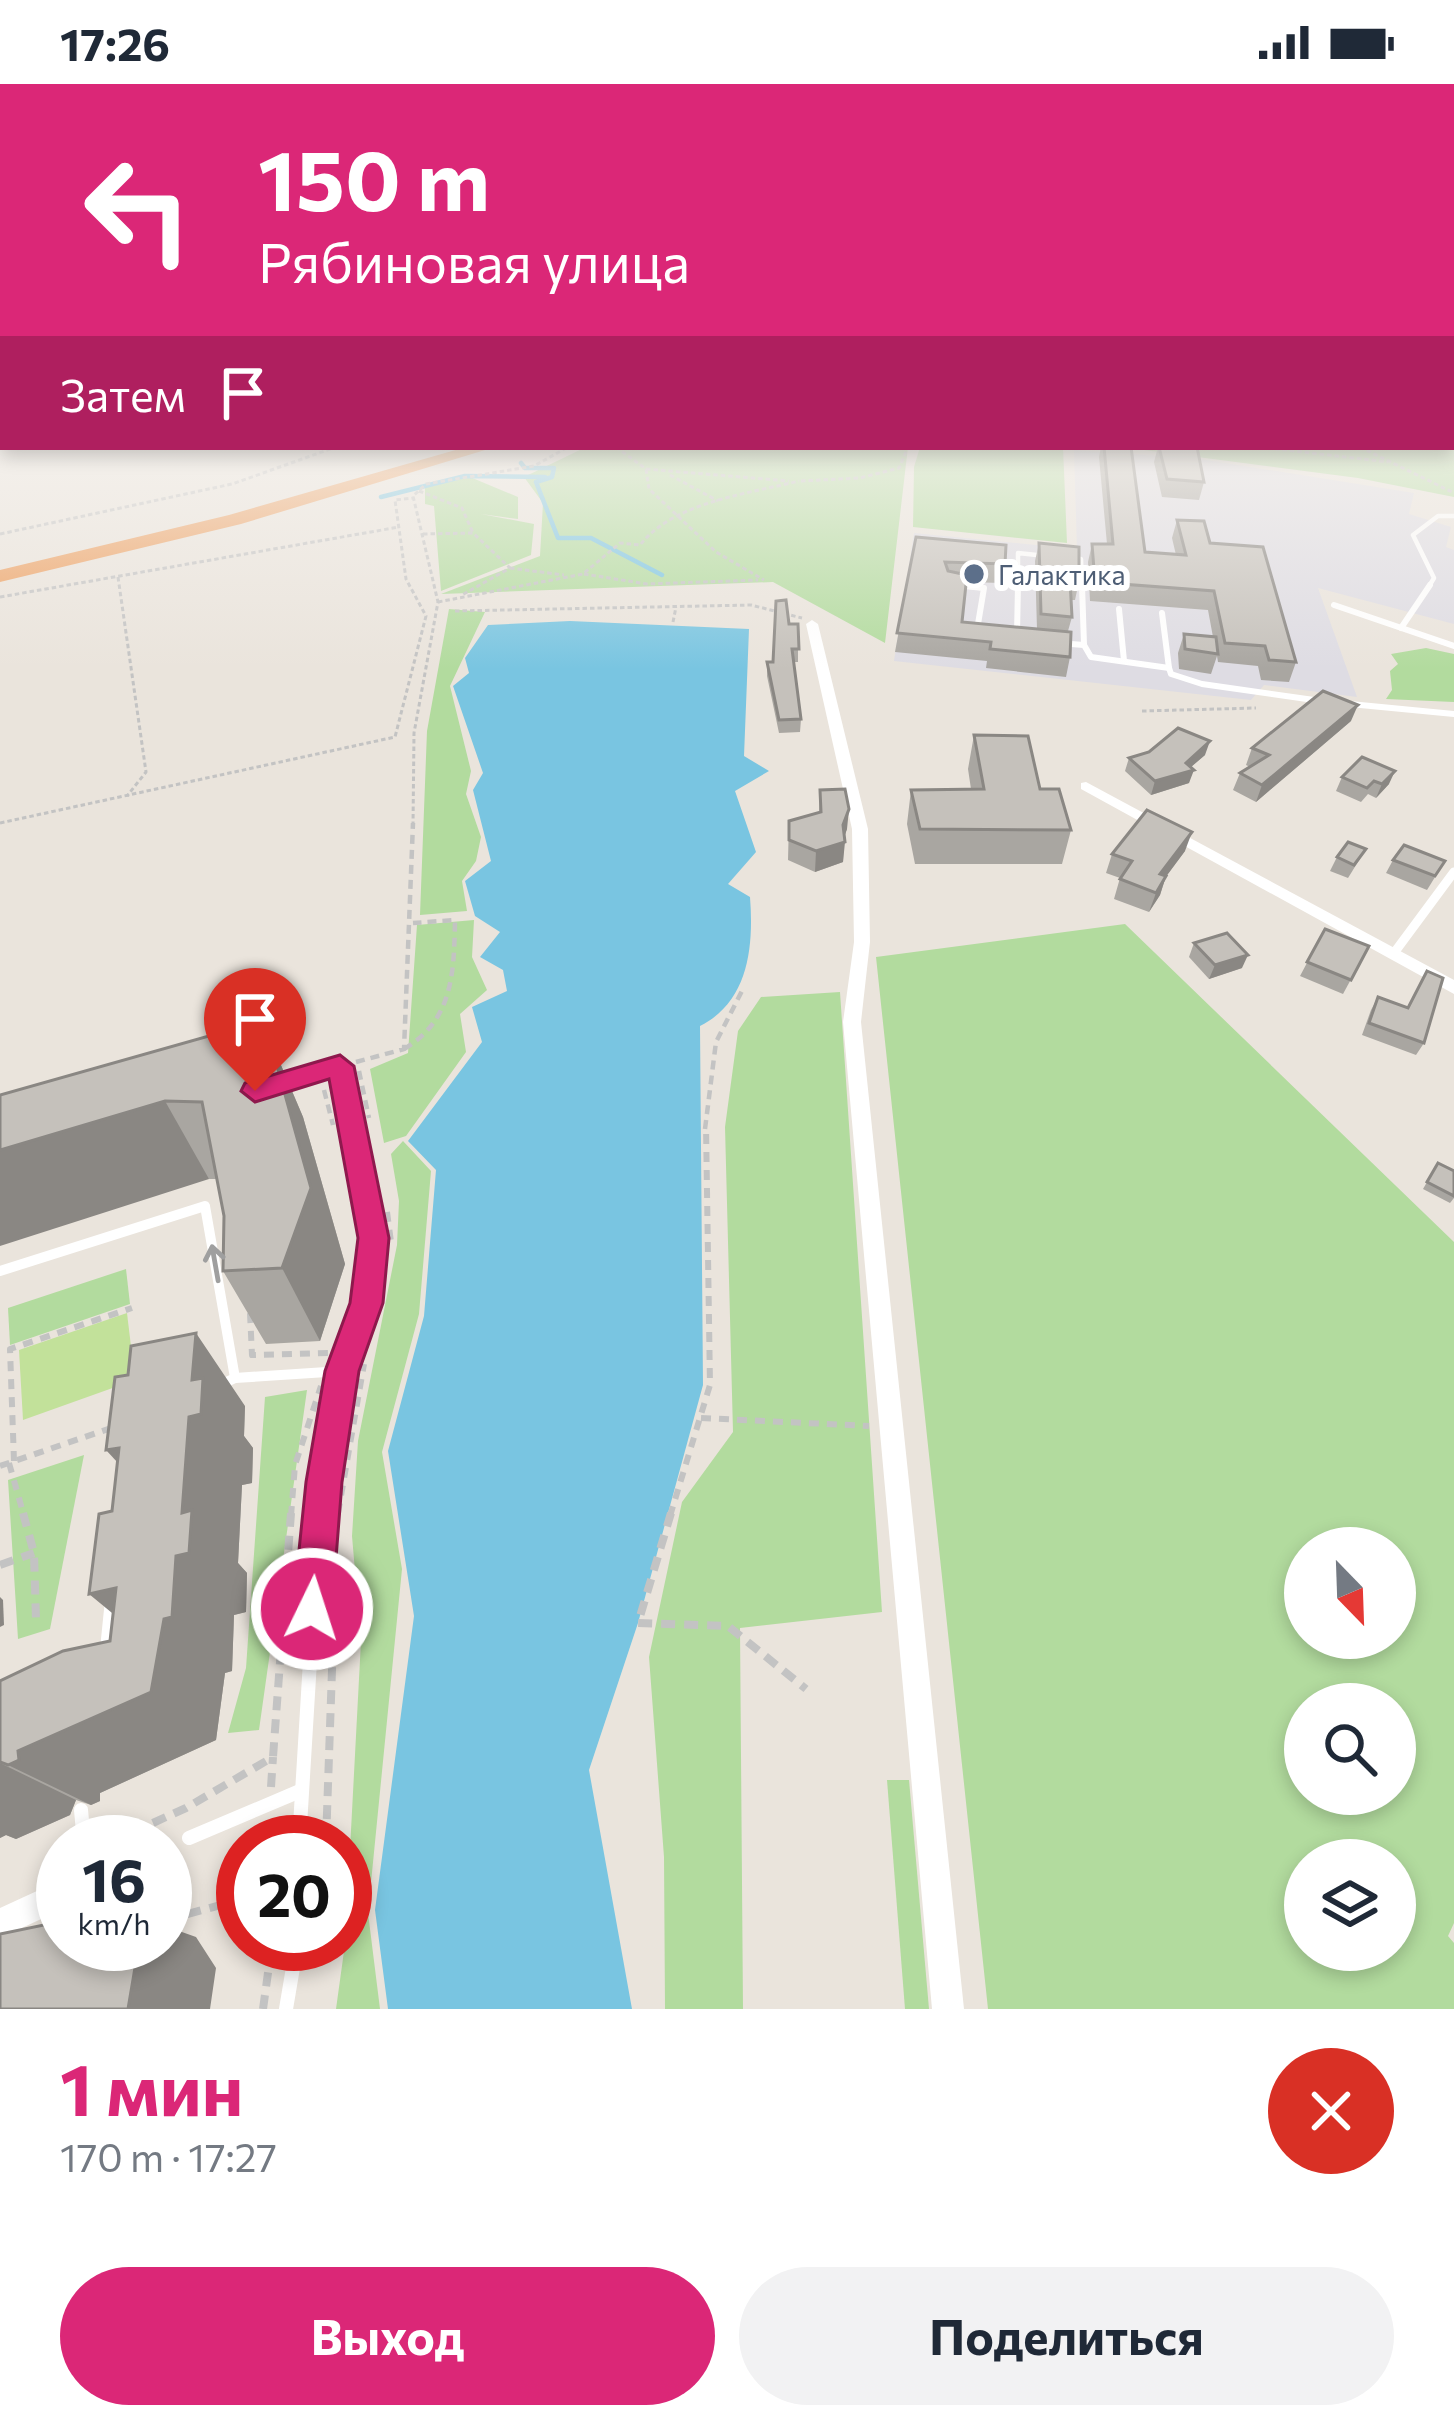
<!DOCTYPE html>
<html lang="ru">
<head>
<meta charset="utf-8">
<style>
	body { margin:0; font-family:Commissioner,sans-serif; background:#f2f2f3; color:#1f2937; height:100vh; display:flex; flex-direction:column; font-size:45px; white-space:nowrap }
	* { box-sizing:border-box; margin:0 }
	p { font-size:39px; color:#747a83 }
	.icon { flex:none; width:66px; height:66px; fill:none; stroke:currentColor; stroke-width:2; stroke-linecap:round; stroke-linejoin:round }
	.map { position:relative; height:1925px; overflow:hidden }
	.drawer { display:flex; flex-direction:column; background:#fff; flex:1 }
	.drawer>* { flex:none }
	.top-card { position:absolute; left:0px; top:0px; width:1455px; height:366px; box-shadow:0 6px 18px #0003; background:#db2777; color:#fff; overflow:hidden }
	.needle { width:78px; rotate:157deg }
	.tools { position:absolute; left:1284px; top:1443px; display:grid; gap:24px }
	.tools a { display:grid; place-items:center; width:132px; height:132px; border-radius:50%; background:#fff; box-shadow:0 6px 18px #0003; font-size:60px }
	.speed { position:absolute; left:36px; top:1731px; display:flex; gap:24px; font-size:60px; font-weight:700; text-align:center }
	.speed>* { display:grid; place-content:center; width:156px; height:156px; border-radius:50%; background:#fff; box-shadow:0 6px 18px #0003; line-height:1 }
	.speed small { font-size:30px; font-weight:400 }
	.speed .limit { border:18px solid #d22; background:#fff; color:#111 }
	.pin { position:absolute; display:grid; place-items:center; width:102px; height:102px; color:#fff; margin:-123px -51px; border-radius:50% 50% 50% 0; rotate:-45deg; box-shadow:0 0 12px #0007 }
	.pin .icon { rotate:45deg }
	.me { position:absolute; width:132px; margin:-66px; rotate:4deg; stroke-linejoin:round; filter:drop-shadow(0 0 9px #0008) }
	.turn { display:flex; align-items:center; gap:42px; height:252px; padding:0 60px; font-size:54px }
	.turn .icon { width:156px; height:156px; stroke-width:2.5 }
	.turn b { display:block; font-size:84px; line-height:102px }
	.then { display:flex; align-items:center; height:114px; padding:0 60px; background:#0003; gap:24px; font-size:45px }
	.round { display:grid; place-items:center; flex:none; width:126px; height:126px; border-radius:63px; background:#f2f2f3 }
	.overview { display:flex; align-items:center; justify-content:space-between; height:204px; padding:0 60px }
	h1 { font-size:72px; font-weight:700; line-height:90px; color:#db2777 }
	.action { display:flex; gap:24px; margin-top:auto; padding:24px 60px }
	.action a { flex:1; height:138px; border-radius:72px; background:#db2777; color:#fff; font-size:48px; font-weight:700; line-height:138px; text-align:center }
	.action a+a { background:#f2f2f3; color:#1f2937 }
	.status { display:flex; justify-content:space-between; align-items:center; height:84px; padding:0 60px; background:#fff; direction:ltr }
	.status svg { height:33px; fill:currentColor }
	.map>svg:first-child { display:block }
	.industrial { fill:#dedce3 }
	.green { fill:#b2db9e; fill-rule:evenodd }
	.pitch { fill:#c2e19a }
	.water { fill:#79c5e1 }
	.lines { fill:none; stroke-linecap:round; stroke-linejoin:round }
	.stream { stroke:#79c5e1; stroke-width:4.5 }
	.path-far3 { stroke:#c3c3c3; stroke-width:3; stroke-dasharray:4.5 3; stroke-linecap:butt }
	.path-far2 { stroke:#c3c3c3; stroke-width:4.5; stroke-dasharray:9 6; stroke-linecap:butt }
	.path-far1 { stroke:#c3c3c3; stroke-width:6; stroke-dasharray:10 8; stroke-linecap:butt }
	.path { stroke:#c3c3c3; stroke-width:8; stroke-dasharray:14 9; stroke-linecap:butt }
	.lane-far4 { stroke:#fff; stroke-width:4.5 }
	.lane-far3 { stroke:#fff; stroke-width:6 }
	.lane-far2 { stroke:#fff; stroke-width:9 }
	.lane-far1 { stroke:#fff; stroke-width:10 }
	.lane { stroke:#fff; stroke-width:14 }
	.street { fill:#fff; fill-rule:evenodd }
	.highway { fill:#eda163; fill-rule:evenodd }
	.wall { fill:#a9a6a1 }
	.shaded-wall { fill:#8a8783 }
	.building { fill:#c5c1bb; stroke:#8a8783; stroke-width:3 }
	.oneway { stroke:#9f9f9f }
	.route { fill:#db2777; stroke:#8e194d; stroke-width:3 }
	.service-dot { fill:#5c6f8a; stroke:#fff; stroke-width:4.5 }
	.labels { text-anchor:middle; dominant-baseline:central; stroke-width:12; stroke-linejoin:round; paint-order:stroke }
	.far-service-label { font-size:27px; fill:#4e5e75; stroke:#fff; text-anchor:start }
</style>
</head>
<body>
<div class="status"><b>17:26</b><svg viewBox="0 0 49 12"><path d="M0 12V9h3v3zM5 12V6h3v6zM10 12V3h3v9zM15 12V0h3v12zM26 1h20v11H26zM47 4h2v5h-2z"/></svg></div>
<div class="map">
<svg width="1454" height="1925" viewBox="0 0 1454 1925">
	<rect width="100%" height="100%" fill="#eae4dc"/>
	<polygon class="industrial" points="1074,366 1200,375 1414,409 1409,430 1451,443 1446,463 1454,466 1454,540 1318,504 1357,613 1264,601 1251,616 894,577 914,449 1077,465"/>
	<g class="green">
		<polygon points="1454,316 1454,413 1358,394 1121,363 1452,363"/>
		<polygon points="586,363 908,363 885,559 773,498 441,510 540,472 543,419 524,393"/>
		<polygon points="920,363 1063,363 1067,459 913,443 914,383"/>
		<polygon points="470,393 518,413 518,435 481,430 534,440 531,471 441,507 434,422 425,420 425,403"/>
		<polygon points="449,525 485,528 450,602 471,687 466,710 481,753 476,777 462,797 467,827 420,831 427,647"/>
		<polygon points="1426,564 1454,570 1454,618 1386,615 1392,606 1390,587 1398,580 1391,570"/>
		<polygon points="474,836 472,873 487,906 460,930 466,968 406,1052 384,1059 370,985 408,969 417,841"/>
		<path d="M1125,840L1454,1158V1839L1448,1852L1454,1859V1925H988L876,873ZM1305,1464H1395V1554H1305ZM1305,1620H1395V1710H1305ZM1305,1776H1395V1866H1305Z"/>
		<polygon points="840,908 882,1528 740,1544 743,1925 665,1925 664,1773 649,1573 682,1418 733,1348 725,1043 738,947 761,913"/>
		<polygon points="403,1057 431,1087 419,1230 382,1368 402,1485 368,1829 380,1925 336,1925 345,1860 361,1557 352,1452 358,1357 397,1161 399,1117 391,1070"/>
		<polygon points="126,1185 130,1220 10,1261 8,1224"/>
		<polygon points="307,1306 259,1646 228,1649 246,1584 265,1313"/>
		<polygon points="84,1371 50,1545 18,1555 8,1396"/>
		<polygon points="887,1696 909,1696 929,1925 905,1925"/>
	</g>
	<polygon class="pitch" points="127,1229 135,1296 23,1336 19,1266"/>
	<path class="water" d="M570,537L749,545L744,672L769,687L735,707L756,768L728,800L750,813C754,864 748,918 700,942L703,1301L638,1539L589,1686L632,1925H388L375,1826L414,1532L388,1367L424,1232L436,1086L408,1057L482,958L472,923L507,907L503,886L480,873L500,848L475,832L465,797L491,777L473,706L483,689L453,602L469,589L465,574L488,541Z"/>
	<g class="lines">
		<g class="stream">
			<polyline points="521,379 525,384 554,384 552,393 536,398 558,454 591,454 662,491"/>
			<polyline points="381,413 465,392 545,393"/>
		</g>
		<g class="path-far3">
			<polyline points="616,363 646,385 649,405 716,468 764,496"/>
			<polyline points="1260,363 1388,378"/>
			<polyline points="1360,363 1454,409"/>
			<polyline points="646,385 789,397"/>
			<polyline points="670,391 718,417"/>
			<polyline points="801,397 860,394 899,384 908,363"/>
			<polyline points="419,407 462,424 473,449"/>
			<polyline points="0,450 232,400 336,363"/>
			<polyline points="423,450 473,449 510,484 462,511"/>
			<polyline points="510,484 564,491"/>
			<polyline points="584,490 647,500 758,496"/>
			<polyline points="118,493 146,688 127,712"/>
			<polyline points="0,513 399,443"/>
			<path d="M438,518L583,490L620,459L640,461C674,418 747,410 799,397"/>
			<polyline points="455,527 751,521 802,534"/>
			<polyline points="673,538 676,523"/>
			<polyline points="1142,627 1256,624"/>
			<polyline points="0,739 395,653 426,532 406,495 395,416 414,414"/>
			<polyline points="413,742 414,649 438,518 413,412 426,400 534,382 568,363"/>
		</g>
		<g class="path-far2">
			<path d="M404,965C453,936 454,889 455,836L413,839"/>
			<polyline points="356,978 404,965 413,739"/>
			<polyline points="359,987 369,1034"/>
			<polyline points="324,1006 333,1041"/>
			<polyline points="705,1045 716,958 744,903"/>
		</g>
		<g class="path-far1">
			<polyline points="387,1128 391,1158"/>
			<polyline points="250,1229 252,1271 331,1269"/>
			<polyline points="701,1334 869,1342"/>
			<polyline points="14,1377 10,1265 132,1224"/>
			<polyline points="9,1379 24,1432"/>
			<polyline points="0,1382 114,1343"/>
			<polyline points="338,1429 364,1280"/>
			<polyline points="291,1432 295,1381 321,1302"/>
			<polyline points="670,1432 710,1301 706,1042"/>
		</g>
		<g class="path">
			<polyline points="23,1429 34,1469 36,1536"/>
			<polyline points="671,1429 638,1539 728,1542 806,1605"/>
			<polyline points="0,1481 34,1469"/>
			<polyline points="271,1703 273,1673"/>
			<polyline points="111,1758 186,1724 273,1673 291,1429"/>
			<polyline points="326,1758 335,1500"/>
			<polyline points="165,1836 243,1815"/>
			<polyline points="263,1925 272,1860"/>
		</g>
		<g class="lane-far4">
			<polyline points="1069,474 1081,475 1082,504"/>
			<polyline points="953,501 980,504"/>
			<polyline points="1018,504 1018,469 1046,472"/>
			<polyline points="1428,504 1434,494 1413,451 1438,432 1454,432"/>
		</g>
		<g class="lane-far3">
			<polyline points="953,501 984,504 977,546"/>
			<polyline points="1082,501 1084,561"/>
			<polyline points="1334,521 1454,562"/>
			<polyline points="1119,525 1124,577"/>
			<polyline points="1162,529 1169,584"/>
			<polyline points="1401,544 1430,501"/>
			<polyline points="1017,550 1018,501"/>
			<polyline points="1058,559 1084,561 1091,573 1169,584 1171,590 1202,600 1321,617"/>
			<polyline points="1350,620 1454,630"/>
		</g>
		<g class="lane-far2">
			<polyline points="1394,869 1454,788"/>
			<polyline points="340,982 352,1045"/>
		</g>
		<g class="lane-far1">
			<polyline points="0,1187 205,1122 235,1294"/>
			<polyline points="218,1302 235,1294 342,1287"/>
			<polyline points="318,1432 342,1287 367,1219 373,1153 352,1042"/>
		</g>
		<g class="lane">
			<polyline points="107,1565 112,1516"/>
			<polyline points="81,1726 84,1758"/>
			<polyline points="189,1754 300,1707"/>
			<polyline points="299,1758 319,1429"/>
			<polyline points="286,1925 297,1860"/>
		</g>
		<g class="street">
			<polygon points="812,536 818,540 868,745 870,858 861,938 964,1925 932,1925 843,938 854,858 852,745 806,540"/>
			<polygon points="1086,698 1454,896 1454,910 1081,705 1081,699"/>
			<polygon points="340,975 346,977 349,982 346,987 264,1011 257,1009 255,1004 257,999"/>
			<polygon points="63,1795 63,1825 0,1854 0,1824"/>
		</g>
		<polygon class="highway" points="466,363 495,363 241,440 0,498 0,486 229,431"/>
	</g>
	<g class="wall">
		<polygon points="1101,363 1131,363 1145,468 1176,471 1172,454 1177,436 1210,459 1296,578 1289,598 1261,596 1258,582 1218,578 1217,572 1211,590 1179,585 1178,569 1184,550 1213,553 1208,526 1090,517 1088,478 1092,460 1107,460 1099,373"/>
		<polygon points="1158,363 1197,363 1204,398 1199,416 1162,413 1154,378"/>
		<polygon points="916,453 1005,480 1002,499 966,498 962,538 1037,545 1035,477 1039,459 1079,497 1075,516 1071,516 1072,533 1068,547 1070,573 1066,593 986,584 987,577 895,568"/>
		<polygon points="789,540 798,540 798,578 794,578 801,635 800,648 779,649 767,592 767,578 773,578"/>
		<polygon points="1351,637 1256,718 1233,706 1240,689 1250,683 1246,681 1252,664"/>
		<polygon points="974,651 1071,746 1062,780 915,780 907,740 911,706 971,705 968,685"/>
		<polygon points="1205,671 1191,683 1189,699 1151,711 1125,687 1129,674"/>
		<polygon points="1362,673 1389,700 1376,714 1368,710 1361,718 1336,707 1342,693"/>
		<polygon points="820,706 847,745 844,753 843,778 815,788 788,776 789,737 819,729"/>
		<polygon points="1366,765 1348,794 1330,787 1337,773"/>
		<polygon points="1185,767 1166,792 1160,811 1149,828 1114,815 1120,794 1106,789 1112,770"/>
		<polygon points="1393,776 1445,777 1427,806 1386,789"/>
		<polygon points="1325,845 1369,862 1343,910 1300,892"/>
		<polygon points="1194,859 1242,884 1209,895 1189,873"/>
		<polygon points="1427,887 1424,959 1416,971 1362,951 1371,926 1378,913 1407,924"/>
		<polygon points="269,953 303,1033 345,1180 320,1257 266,1260 223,1187 224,1132 217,1095 209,1095 0,1011"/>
		<polygon points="1438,1079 1454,1087 1454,1114 1450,1119 1423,1105"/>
		<polygon points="245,1322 244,1352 253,1364 252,1399 242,1401 238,1479 247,1489 246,1528 234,1531 232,1587 225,1589 216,1656 100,1709 100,1717 91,1721 76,1716 70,1731 16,1755 6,1751 0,1754 0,1597 110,1557 113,1529 112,1427"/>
	</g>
	<g class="shaded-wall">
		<polygon points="1358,621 1351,637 1256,718 1262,701"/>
		<polygon points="1210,657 1205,671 1185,688 1194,686 1189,699 1151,711 1155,697 1186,679"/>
		<polygon points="1395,687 1389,700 1376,714 1382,700"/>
		<polygon points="849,725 847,745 842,759 845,758 843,778 815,788 816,767 843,741"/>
		<polygon points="1192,748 1185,767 1154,809 1160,790"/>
		<polygon points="1166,792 1160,811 1149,828 1156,809"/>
		<polygon points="1248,871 1242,884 1209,895 1215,881"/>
		<polygon points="269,953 303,1033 345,1180 320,1257 282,1184"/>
		<polygon points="165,1017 209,1095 0,1162 0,1066"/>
		<polygon points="196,1249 245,1322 244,1352 253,1364 252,1399 242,1401 238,1479 247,1489 246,1528 234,1531 232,1587 225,1589 216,1656 100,1709 100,1717 91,1721 8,1681 18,1667 157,1566 89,1510 176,1472 182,1429"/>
		<polygon points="119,1364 168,1433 106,1366"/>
		<polygon points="0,1513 3,1516 4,1541 0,1543"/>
		<polygon points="0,1679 76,1716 70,1731 16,1755 6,1751 0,1754"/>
		<polygon points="165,1842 196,1853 216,1884 210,1925 128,1925 139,1860 165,1860"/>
	</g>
	<g class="building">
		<polygon points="1104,363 1131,363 1145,468 1186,471 1177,436 1204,437 1210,459 1263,463 1296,578 1269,576 1265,562 1225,559 1214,507 1095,498 1092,460 1113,460"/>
		<polygon points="1159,363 1197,363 1204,398 1167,395"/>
		<polygon points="916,453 1006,461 1005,480 945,478 948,487 967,491 962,538 1071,548 1070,573 990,565 991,558 897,549"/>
		<polygon points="1039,459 1079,463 1079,497 1070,496 1072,533 1041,530"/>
		<polygon points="786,516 789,540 798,540 799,565 792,565 801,635 779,636 767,578 773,578 776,517"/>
		<polygon points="1184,550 1216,553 1218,570 1185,565"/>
		<polygon points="1323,607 1358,621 1262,701 1240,689 1269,671 1252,664"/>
		<polygon points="1178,644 1210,657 1186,679 1194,686 1155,697 1129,674 1149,668"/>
		<polygon points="974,651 1028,652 1040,705 1059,705 1071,746 920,745 911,706 984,705"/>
		<polygon points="1362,673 1395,687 1382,700 1374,697 1367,704 1342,693"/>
		<polygon points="845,705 849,725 843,741 845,758 816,767 789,756 789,737 821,728 820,706"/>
		<polygon points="1147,726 1192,748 1160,790 1166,792 1156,809 1120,795 1132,777 1112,770"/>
		<polygon points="1348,758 1366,765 1354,781 1337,773"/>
		<polygon points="1404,761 1445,777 1435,792 1393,776"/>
		<polygon points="1325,845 1369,862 1351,896 1307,878"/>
		<polygon points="1227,849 1248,871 1215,881 1194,859"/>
		<polygon points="1427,887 1443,894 1424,959 1369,939 1378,913 1408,924"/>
		<polygon points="230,946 269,953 311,1104 282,1184 223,1187 224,1132 202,1018 165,1017 0,1066 0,1011"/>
		<polygon points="1438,1079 1454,1087 1454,1112 1427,1098"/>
		<polygon points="196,1249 192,1296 203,1294 201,1330 189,1333 182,1429 192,1426 189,1469 176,1472 172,1533 164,1535 151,1608 18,1667 19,1676 8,1681 0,1678 0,1597 63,1567 110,1557 116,1504 89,1510 99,1430 112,1427 119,1364 106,1366 115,1293 128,1291 131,1262"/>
		<polygon points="63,1837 63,1860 139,1860 128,1925 0,1925 0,1850"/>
	</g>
	<defs><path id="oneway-shaft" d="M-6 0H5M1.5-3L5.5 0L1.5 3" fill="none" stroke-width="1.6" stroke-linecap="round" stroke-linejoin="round" transform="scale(3)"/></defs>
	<use class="oneway" href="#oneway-shaft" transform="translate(215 1179) rotate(-100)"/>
	<linearGradient id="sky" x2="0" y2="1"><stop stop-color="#7bbbe5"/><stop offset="0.54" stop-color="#f6f3ef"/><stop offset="1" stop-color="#f6f3ef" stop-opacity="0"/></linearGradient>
	<rect width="1454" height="585" fill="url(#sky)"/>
	<polygon class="route" points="340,971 354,982 389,1154 383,1219 359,1287 342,1398 332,1525 326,1538 312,1544 299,1538 293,1525 306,1398 325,1287 350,1219 358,1154 329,995 255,1018 241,1007 245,999"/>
	<circle class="service-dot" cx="974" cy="490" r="12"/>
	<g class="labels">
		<g class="far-service-label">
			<text x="998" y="490">Галактика</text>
		</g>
	</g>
</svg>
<div class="tools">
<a><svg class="needle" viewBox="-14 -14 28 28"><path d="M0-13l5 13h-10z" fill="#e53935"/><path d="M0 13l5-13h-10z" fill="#747a83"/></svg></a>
<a><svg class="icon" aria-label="search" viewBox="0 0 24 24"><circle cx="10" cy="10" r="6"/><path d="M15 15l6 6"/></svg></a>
<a><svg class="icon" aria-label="layers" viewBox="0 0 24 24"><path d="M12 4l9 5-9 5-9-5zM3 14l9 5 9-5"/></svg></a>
</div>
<div class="speed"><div>16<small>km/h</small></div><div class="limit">20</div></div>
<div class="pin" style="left:255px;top:1007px;background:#d93025"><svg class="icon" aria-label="arrive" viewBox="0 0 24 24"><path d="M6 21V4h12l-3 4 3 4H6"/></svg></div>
<svg class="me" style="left:312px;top:1525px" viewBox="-20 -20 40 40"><circle r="17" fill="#db2777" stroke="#fff" stroke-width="3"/><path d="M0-11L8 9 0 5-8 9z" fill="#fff"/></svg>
<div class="top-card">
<div class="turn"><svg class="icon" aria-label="left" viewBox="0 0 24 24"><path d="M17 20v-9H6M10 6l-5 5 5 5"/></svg><div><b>150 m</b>Рябиновая улица</div></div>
<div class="then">Затем<svg class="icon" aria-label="arrive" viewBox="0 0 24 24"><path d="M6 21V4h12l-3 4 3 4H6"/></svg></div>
</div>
</div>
<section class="drawer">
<div class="overview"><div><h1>1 мин</h1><p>170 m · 17:27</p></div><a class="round" style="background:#d93025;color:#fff"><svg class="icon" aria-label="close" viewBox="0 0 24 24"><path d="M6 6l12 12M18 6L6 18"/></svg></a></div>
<div class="action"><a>Выход</a><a>Поделиться</a></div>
</section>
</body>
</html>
